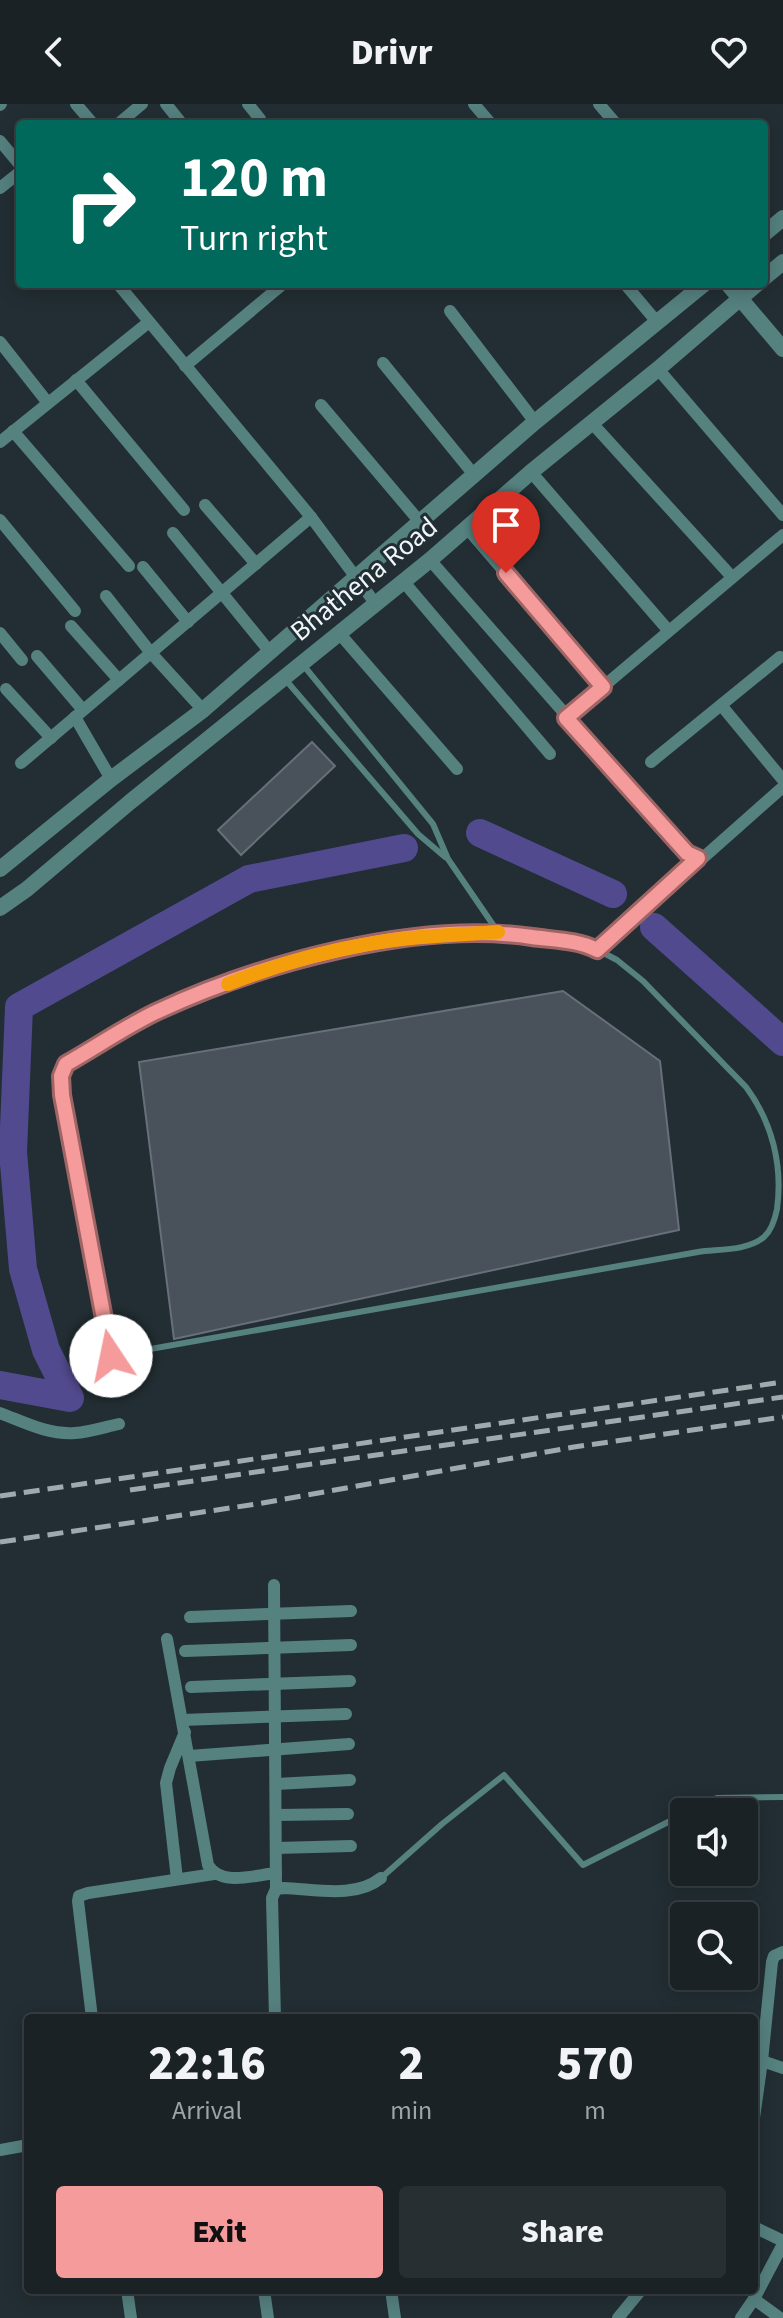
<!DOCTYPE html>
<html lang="en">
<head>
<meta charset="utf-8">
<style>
	body { margin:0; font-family:"Source Sans 3",sans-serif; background:#272f32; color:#f1f3f6; height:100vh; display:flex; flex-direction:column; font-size:30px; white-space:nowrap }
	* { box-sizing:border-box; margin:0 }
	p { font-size:26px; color:#9fa4a7 }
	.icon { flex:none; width:44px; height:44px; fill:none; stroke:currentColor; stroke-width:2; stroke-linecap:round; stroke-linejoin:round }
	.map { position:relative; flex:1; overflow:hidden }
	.side { position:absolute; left:24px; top:1910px; width:734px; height:280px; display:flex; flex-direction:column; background:#1a2226; border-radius:8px; box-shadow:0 4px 20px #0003,0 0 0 2px #383f43 }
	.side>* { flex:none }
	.guide { position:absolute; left:16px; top:16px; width:752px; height:168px; border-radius:8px; box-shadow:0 4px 20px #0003,0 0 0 2px #383f43; background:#00695c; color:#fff; overflow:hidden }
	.fabs { position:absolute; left:670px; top:1694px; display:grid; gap:16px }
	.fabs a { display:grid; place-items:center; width:88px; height:88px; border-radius:8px; background:#1a2226; box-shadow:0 4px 20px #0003,0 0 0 2px #383f43; font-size:40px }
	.pin { position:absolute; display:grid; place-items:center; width:68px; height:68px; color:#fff; margin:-82px -34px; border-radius:50% 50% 50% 0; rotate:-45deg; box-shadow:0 0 8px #0007 }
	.pin .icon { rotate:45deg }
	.me { position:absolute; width:88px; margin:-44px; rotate:349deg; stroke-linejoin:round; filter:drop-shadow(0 0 6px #0008) }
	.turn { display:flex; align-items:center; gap:28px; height:168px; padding:0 32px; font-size:36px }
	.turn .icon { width:104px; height:104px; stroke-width:2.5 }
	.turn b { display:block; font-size:56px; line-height:68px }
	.eta { display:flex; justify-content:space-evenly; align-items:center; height:136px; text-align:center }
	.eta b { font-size:48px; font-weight:800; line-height:56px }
	.primary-button { display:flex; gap:16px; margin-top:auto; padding:16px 32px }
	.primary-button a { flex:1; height:92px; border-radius:8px; background:#f59b9b; color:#111; font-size:32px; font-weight:800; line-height:92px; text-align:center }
	.primary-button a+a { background:#272f32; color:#f1f3f6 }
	header { display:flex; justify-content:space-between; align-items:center; height:104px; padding:0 32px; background:#1a2226; font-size:36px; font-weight:800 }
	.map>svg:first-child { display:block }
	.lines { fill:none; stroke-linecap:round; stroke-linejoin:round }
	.river { stroke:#514a8e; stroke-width:28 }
	.building { fill:#49515b; stroke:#676f7a; stroke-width:2 }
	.service { stroke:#55817f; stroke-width:6 }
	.minor { stroke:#55817f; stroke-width:12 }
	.tertiary { stroke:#55817f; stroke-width:16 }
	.rail { stroke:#a0aaae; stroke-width:5; stroke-dasharray:16 8; stroke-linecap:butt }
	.route-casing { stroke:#9f6565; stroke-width:20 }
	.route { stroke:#f59b9b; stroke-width:14 }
	.slow { stroke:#f59e0b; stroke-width:14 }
	.labels { text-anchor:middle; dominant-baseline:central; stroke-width:6; stroke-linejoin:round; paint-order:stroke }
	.street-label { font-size:28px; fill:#eff7fa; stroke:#222e33 }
</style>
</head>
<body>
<header><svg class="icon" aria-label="back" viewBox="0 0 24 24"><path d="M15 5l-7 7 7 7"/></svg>Drivr<svg class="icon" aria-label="heart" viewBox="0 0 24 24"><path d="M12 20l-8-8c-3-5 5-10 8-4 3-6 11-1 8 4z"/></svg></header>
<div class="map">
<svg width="783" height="2214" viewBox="0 0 783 2214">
	<rect width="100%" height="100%" fill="#222e33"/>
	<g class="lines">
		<g class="river">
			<polyline points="480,729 613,790"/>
			<polyline points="654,823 783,938"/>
			<polyline points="0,1281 70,1294 46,1246 23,1165 13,1048 19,903 249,775 404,744"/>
		</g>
	</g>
	<g class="building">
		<polygon points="312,638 335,662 241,751 218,726"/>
		<polygon points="563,887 660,957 679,1126 174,1235 139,958"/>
	</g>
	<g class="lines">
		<g class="service">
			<polyline points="304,562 433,720 448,755 498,828"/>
			<polyline points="284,574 418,730 445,753"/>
			<path d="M498,828L592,843L617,856L643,877L746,983C772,1018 783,1061 777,1105C775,1115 772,1126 764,1133C748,1147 718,1145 698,1148L111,1252L62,991L61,972L66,960C96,943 125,923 156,908C218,879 297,852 365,840C409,833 454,831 498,828Z"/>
			<polyline points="597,846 698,754"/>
			<polyline points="688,1708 717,1694 783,1693"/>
			<polyline points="381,1774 442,1720 504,1671 583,1761 684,1710"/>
		</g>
		<g class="minor">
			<polyline points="76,0 93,20"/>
			<polyline points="166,0 182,20"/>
			<polyline points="248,0 260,15"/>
			<polyline points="474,0 491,20"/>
			<polyline points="599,0 616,20"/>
			<polyline points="0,1 1,0"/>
			<polyline points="118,20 142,0"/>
			<polyline points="0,37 20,61"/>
			<polyline points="0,84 20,68"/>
			<polyline points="118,180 311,413 375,499"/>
			<polyline points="625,180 657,218"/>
			<polyline points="450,207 535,318"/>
			<polyline points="0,238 48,299"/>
			<polyline points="383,259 475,372"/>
			<polyline points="185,262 283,180"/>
			<polyline points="658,265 783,411"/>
			<polyline points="76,276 184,406"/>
			<polyline points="321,301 420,418"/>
			<polyline points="591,318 732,473"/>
			<polyline points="13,327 129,462"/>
			<polyline points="0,338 149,218"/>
			<polyline points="531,368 668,526"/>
			<polyline points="205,401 256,460"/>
			<polyline points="0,416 75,507"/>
			<polyline points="467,424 603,583"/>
			<polyline points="173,429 270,548"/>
			<polyline points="430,456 687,749 698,754 704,753 783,683"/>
			<polyline points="143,463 188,518"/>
			<polyline points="403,477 550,650"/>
			<polyline points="106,492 151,549 203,606"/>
			<polyline points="71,522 119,576"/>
			<polyline points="0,529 22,556"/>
			<polyline points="339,529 457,665"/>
			<polyline points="37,552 83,606"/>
			<polyline points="6,585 51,634"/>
			<polyline points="721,601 783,676"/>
			<polyline points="75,613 111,675"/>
			<polyline points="566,614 783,431"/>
			<polyline points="651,658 780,553"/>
			<polyline points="21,659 311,413"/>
			<path d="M0,1309C24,1318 48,1331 75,1329C89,1328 105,1323 119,1320"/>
			<polyline points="274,1481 276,1785 272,1794 275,1914"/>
			<polyline points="190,1513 351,1507"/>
			<path d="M167,1535L208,1761C221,1783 255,1771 276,1769"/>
			<polyline points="185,1547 351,1541"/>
			<polyline points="191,1583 350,1577"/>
			<polyline points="182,1616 346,1610"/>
			<polyline points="189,1652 349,1640"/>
			<polyline points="276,1680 350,1676"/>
			<polyline points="276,1711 348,1710"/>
			<polyline points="276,1744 351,1742"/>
			<polyline points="177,1775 166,1679 170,1664 185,1628"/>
			<path d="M276,1785L284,1784C315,1785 355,1795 381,1774"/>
			<polyline points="92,1914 78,1797 79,1792 88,1789 214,1770"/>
			<polyline points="762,1957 783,1964"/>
			<polyline points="754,2014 762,1957 772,1858 774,1852 783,1848"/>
			<polyline points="0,2046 28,2041"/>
			<polyline points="754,2123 783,2137"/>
			<polyline points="127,2186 131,2214"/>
			<polyline points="264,2186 268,2214"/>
			<polyline points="391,2186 395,2214"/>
			<polyline points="754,2195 780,2214"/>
			<polyline points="618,2214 641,2186"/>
			<polyline points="741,2214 754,2195 783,2140"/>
		</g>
		<g class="tertiary">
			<polyline points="764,130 783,114"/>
			<polyline points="764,174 783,158"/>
			<polyline points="728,180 783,245"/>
			<polyline points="0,765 111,675 203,606 535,318 704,180"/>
			<polyline points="0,804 27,785 130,698 430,456 531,368 658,265 757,180"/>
		</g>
		<g class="rail">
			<polyline points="130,1386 783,1293"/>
			<polyline points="0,1392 783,1278"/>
			<polyline points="0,1438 257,1400 574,1343 783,1313"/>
		</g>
	</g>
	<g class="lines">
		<defs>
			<path id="route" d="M111,1252L62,991L61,972L66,960C96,943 125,923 156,908C261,859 416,816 532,833C553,836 579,836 597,846L698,754L687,749L566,614L603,583L506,469"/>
		</defs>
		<use href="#route" class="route-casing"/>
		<use href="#route" class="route"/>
		<path class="slow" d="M228,880C271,863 317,849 363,841C407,832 453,831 498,828"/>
	</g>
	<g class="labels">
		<g class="street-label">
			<text transform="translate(364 475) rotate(-39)">Bhathena Road</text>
		</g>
	</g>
</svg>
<div class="fabs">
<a><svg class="icon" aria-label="sound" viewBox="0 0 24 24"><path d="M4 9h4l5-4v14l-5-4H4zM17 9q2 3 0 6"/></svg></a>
<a><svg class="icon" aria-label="search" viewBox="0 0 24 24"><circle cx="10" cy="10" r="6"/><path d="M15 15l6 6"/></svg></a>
</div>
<div class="pin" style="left:506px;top:469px;background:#d93025"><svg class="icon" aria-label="arrive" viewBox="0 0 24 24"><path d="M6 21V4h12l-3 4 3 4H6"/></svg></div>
<svg class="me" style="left:111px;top:1252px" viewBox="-20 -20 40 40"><circle r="19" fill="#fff"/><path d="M0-13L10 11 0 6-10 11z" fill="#f59b9b"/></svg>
<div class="guide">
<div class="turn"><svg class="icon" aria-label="right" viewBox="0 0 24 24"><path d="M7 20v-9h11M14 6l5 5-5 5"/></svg><div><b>120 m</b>Turn right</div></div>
</div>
<section class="side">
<div class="eta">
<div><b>22:16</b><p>Arrival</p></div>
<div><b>2</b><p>min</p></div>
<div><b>570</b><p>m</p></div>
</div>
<div class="primary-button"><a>Exit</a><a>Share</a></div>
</section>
</div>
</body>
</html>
